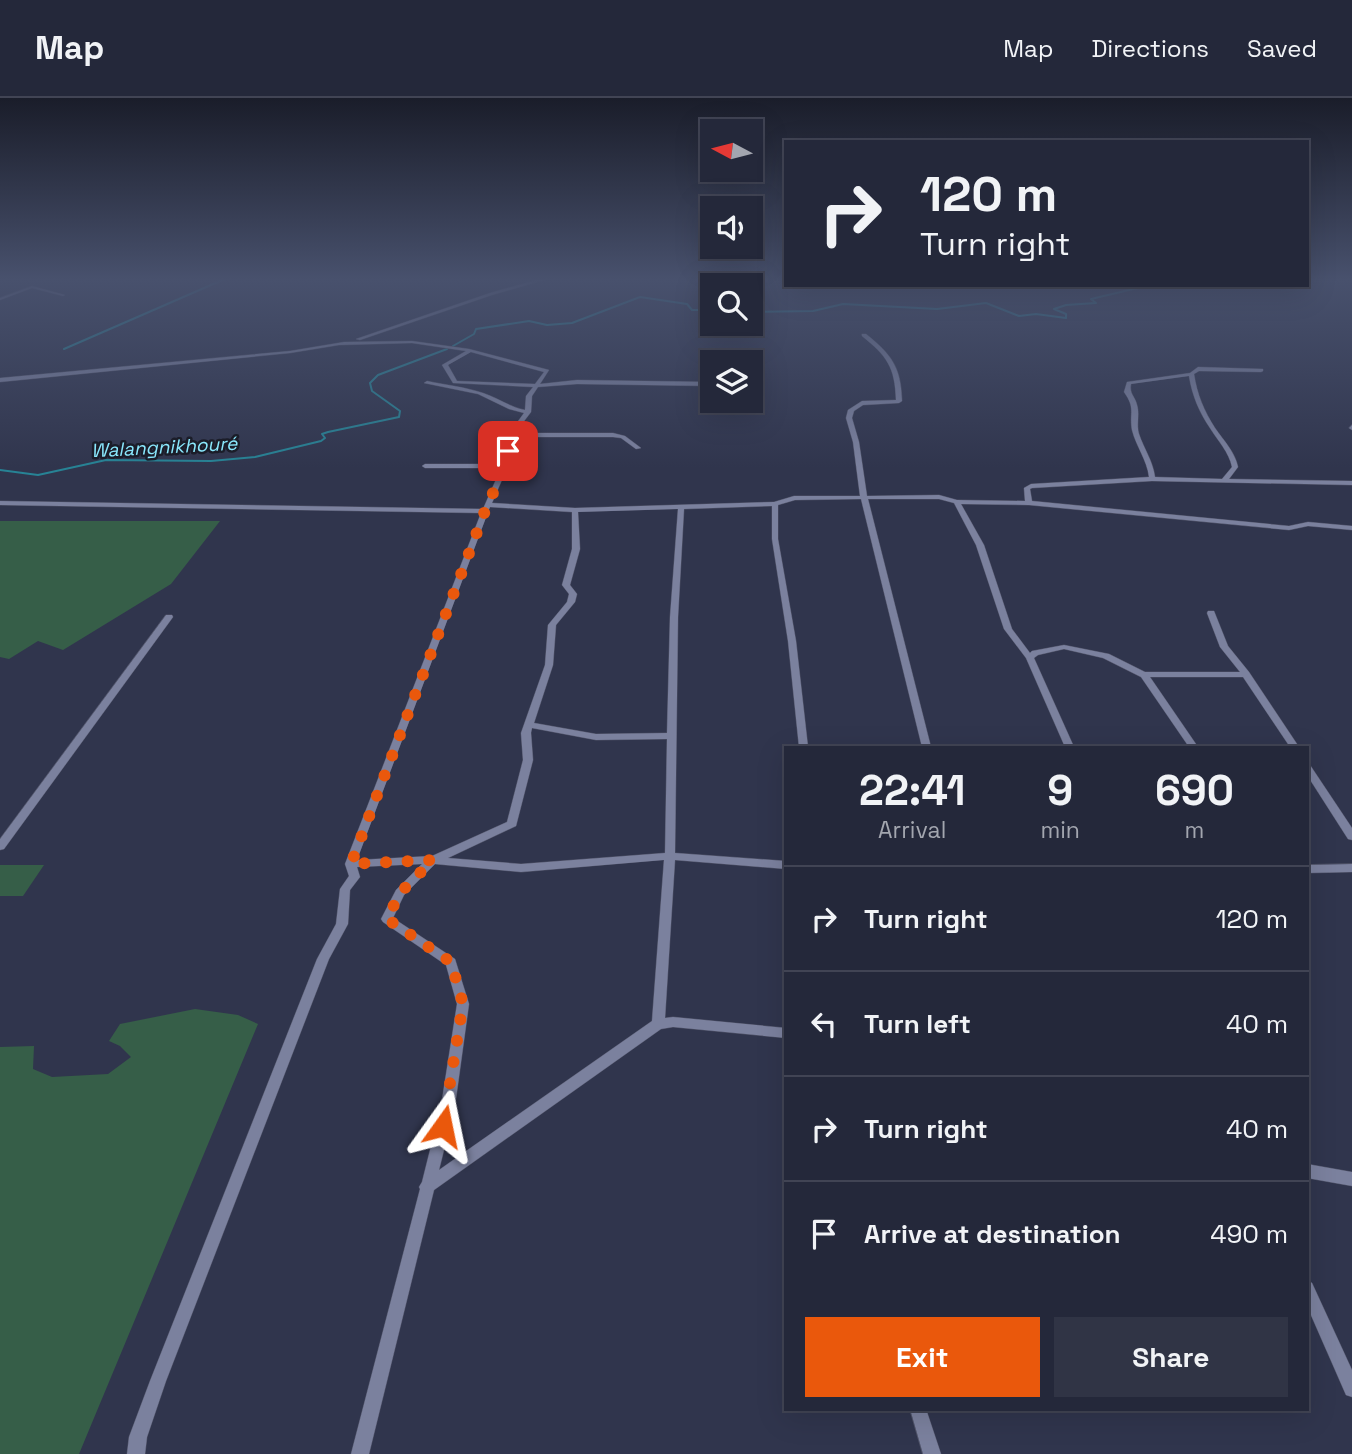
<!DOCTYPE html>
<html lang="en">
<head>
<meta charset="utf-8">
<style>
	body { margin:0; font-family:"Space Grotesk",sans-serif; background:#303445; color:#f1f3f6; height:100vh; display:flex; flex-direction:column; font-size:26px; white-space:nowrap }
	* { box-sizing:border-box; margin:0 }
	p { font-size:23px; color:#a3a6af }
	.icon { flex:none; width:38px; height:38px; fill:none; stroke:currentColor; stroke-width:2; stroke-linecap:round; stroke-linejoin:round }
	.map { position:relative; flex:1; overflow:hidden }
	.details { position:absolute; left:784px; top:648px; width:525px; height:665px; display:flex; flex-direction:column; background:#24283a; border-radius:0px; box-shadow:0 7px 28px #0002,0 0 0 2px #414454 }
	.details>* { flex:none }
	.banner { position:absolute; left:784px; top:42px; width:525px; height:147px; border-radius:0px; box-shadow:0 7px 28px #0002,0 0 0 2px #414454; background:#24283a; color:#f1f3f6; overflow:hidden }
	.needle { width:46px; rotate:277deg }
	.tools { position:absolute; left:700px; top:21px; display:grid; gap:14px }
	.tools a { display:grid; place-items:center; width:63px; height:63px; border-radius:0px; background:#24283a; box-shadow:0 7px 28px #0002,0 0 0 2px #414454; font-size:35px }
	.pin { position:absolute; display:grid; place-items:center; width:60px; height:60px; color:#fff; margin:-30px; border-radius:14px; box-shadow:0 4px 10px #0006 }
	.me { position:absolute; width:77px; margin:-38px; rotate:12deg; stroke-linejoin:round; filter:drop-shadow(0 0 5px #0008) }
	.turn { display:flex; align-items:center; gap:24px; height:147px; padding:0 21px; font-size:32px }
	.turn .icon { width:91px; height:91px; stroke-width:2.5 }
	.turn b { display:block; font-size:49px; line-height:60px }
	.eta { display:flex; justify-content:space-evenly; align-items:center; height:119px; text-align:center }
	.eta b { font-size:42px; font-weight:800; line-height:49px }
	.primary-button { display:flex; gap:14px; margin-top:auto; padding:14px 21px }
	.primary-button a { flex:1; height:80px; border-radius:0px; background:#ea580c; color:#fff; font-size:28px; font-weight:800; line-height:80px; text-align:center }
	.primary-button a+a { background:#303445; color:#f1f3f6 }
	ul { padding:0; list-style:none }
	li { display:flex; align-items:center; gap:21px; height:105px; padding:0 21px; border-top:2px solid #414454 }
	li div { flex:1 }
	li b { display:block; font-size:26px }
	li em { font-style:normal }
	header { display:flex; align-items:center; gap:42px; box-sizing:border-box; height:98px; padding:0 35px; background:#24283a; border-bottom:2px solid #414454 }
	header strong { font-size:33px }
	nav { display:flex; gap:38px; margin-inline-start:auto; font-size:24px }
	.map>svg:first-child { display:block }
	.green { fill:#365e48 }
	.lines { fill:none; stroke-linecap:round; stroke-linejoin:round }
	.stream { stroke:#278395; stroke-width:2 }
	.street-casing { stroke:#505368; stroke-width:1 }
	.street { fill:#7b819e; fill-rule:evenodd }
	.route { stroke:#ea580c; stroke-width:12; stroke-dasharray:0 21.6 }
	.labels { text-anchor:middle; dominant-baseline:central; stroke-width:5; stroke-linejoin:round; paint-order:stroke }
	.far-water-label { font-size:19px; font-style:italic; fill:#8ae8fd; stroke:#1b1d29 }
</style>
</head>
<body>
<header>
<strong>Map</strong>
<nav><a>Map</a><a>Directions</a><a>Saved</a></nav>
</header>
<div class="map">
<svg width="1352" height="1356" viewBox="0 0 1352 1356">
	<rect width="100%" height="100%" fill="#30354d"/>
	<g class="green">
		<polygon points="0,423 220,423 171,486 63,552 38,543 9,561 0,559"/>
		<polygon points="0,767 44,767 23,798 0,798"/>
		<polygon points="195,911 238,917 258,926 79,1356 0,1356 0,949 34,948 33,971 52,979 108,976 131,959 120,948 109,943 120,926"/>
	</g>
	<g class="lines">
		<g class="stream">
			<polyline points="751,214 813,213 843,206 937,211 986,205 1019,218 1036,216 1066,220 1066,216 1054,211 1066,207 1096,205 1091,201 1146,188 1172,187"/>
			<polyline points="453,248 474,236 476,231 529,223 547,227 572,225 640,199 687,206 692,212 712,212"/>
			<polyline points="64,251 227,180"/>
			<polyline points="0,372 38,377 106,362 211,363 255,359 321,343 325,340 322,336 328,334 399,319 400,313 372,293 370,285 378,277 447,251"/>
		</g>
		<defs>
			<g id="street">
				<polygon points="543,180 551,180 492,197 360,242 356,241 490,195"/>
				<polygon points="32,188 65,197 63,198 32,190 0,202 0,200"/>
				<path d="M862,236H866C892,257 901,269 902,303L899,305L863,307L854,313L852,320L859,344L867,398L939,397L957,402L1025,403L1024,390L1031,386L1149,379C1147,362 1136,348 1132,332C1129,314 1136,311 1124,294L1127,284L1190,275L1198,269L1263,271V273L1261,274L1199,273L1194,276C1197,296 1204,313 1215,330C1224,343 1235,354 1238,369L1229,381L1352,383V387L1152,383L1032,390L1030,391L1032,403L1289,428L1308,424L1352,428V432L1308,428L1289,432L1029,407L961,406L984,447L1012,531L1030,555L1032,553L1064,547L1109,556L1145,574H1240L1220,549L1207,515L1208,513H1214L1228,548L1249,574L1299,649H1290L1243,579H1150L1198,649H1189L1141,579L1103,560L1064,551L1038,557L1034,560L1074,649H1065L1026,560L1004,531L976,447L954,405L939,401H868L931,649H922L861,401L795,402L778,407V441L796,543L808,649H799L788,543L772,441V408L684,411L678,519L675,755L786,763V771L675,762L665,920L673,919L786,930V940L673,929L661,931L434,1092L369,1356H351L420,1091L419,1089L422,1084L441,1008L457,906L446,867L383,824L381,821L396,792L422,766L357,769L360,779L350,792L348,826L329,861L166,1283L147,1339L145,1356H127L129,1339L150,1283L317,861L336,826L340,791L349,778L345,766L481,415L0,407V403L483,411L501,370H425L422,368L425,366H502L508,337L524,315L509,311L478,296L424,285L427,283C446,287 465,289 483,295C498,300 510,309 525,312L526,298L533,289L453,285L442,267L466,253L412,245L339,247L290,255L0,284V280L290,253L344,244L412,243L469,251L549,272L540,286L577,282L712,284V288L577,286L538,289L532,298L531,314L515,335H613L625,338L641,350L636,351L621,340L613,339H514L508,368L492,405L575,410L774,404L794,398H860L853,344L846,320L848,312L862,303L896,302C895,269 887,258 862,238ZM471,254L544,274L535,286L457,283L448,267ZM1189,278C1192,297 1199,314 1210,330C1218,343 1229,354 1232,369L1222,381L1155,379C1153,363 1144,351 1139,336C1136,326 1140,317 1137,307C1135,298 1129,296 1131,286ZM490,409L572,414V451L562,487L569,496L567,504L548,527L545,567L521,635L523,662L507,724L432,758L357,762ZM678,411L670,519L667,635L596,636L534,625L553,567L556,527L575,504L577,496L570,487L580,451L578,414ZM532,630L596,642L667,641L665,755L521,766L448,760L516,728L533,662L531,635ZM664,762L652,923L439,1072L455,1008L469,906L455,861L393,820L404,797L435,766L521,774Z"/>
				<polygon points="1352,327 1352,332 1349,330"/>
				<polygon points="166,517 172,517 173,519 4,751 0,752 0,741"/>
				<polygon points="1307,666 1310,667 1352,730 1352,742 1348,741 1307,677"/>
				<polygon points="1352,766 1352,774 1307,775 1307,767"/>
				<polygon points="1307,1066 1352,1074 1352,1088 1307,1080"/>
				<polygon points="1307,1182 1312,1185 1352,1272 1352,1299 1346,1297 1307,1208"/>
				<polygon points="910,1311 926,1311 941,1356 923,1356"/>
			</g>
		</defs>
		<use href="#street" class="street-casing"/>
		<use href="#street" class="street"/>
	</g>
	<linearGradient id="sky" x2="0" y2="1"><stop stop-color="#1a1d2a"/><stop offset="0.49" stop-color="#48516d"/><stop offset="1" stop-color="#48516d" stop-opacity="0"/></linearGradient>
	<rect width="1352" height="370" fill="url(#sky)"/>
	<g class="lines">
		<polyline class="route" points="443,1028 463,906 451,864 387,821 400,795 433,762 351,766 485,413 505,368 508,353"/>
	</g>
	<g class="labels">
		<g class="far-water-label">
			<text transform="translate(164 349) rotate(-3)">Walangnikhouré</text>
		</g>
	</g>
</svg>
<div class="tools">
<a><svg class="needle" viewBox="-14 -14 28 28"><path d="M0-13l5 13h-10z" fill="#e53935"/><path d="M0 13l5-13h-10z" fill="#a3a6af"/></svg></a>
<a><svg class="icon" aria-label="sound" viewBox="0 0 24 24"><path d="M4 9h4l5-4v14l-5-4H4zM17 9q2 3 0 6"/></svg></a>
<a><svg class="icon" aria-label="search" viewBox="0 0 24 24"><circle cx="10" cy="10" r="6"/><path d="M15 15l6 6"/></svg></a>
<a><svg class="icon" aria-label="layers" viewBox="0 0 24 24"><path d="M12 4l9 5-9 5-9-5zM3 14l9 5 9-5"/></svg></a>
</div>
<div class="pin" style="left:508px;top:353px;background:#d93025"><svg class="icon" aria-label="arrive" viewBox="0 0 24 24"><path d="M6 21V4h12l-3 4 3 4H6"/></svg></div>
<svg class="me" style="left:443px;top:1028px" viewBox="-20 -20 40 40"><path d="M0-17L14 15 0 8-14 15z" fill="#ea580c" stroke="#fff" stroke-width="4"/></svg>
<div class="banner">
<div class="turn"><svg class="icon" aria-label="right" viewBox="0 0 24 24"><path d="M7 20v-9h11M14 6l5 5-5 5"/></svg><div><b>120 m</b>Turn right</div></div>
</div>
<section class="details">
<div class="eta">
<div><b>22:41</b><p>Arrival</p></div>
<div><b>9</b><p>min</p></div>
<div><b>690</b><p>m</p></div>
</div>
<ul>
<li><svg class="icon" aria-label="right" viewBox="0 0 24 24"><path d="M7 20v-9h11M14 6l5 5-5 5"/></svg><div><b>Turn right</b></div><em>120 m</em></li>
<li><svg class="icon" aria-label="left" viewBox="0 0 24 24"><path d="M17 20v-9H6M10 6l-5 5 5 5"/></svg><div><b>Turn left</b></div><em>40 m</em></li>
<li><svg class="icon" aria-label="right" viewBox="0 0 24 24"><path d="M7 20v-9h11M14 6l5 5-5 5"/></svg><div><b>Turn right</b></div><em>40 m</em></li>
<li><svg class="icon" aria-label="arrive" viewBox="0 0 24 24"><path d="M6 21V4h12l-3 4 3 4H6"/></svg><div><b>Arrive at destination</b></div><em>490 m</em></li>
</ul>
<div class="primary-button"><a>Exit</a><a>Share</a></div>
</section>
</div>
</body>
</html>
